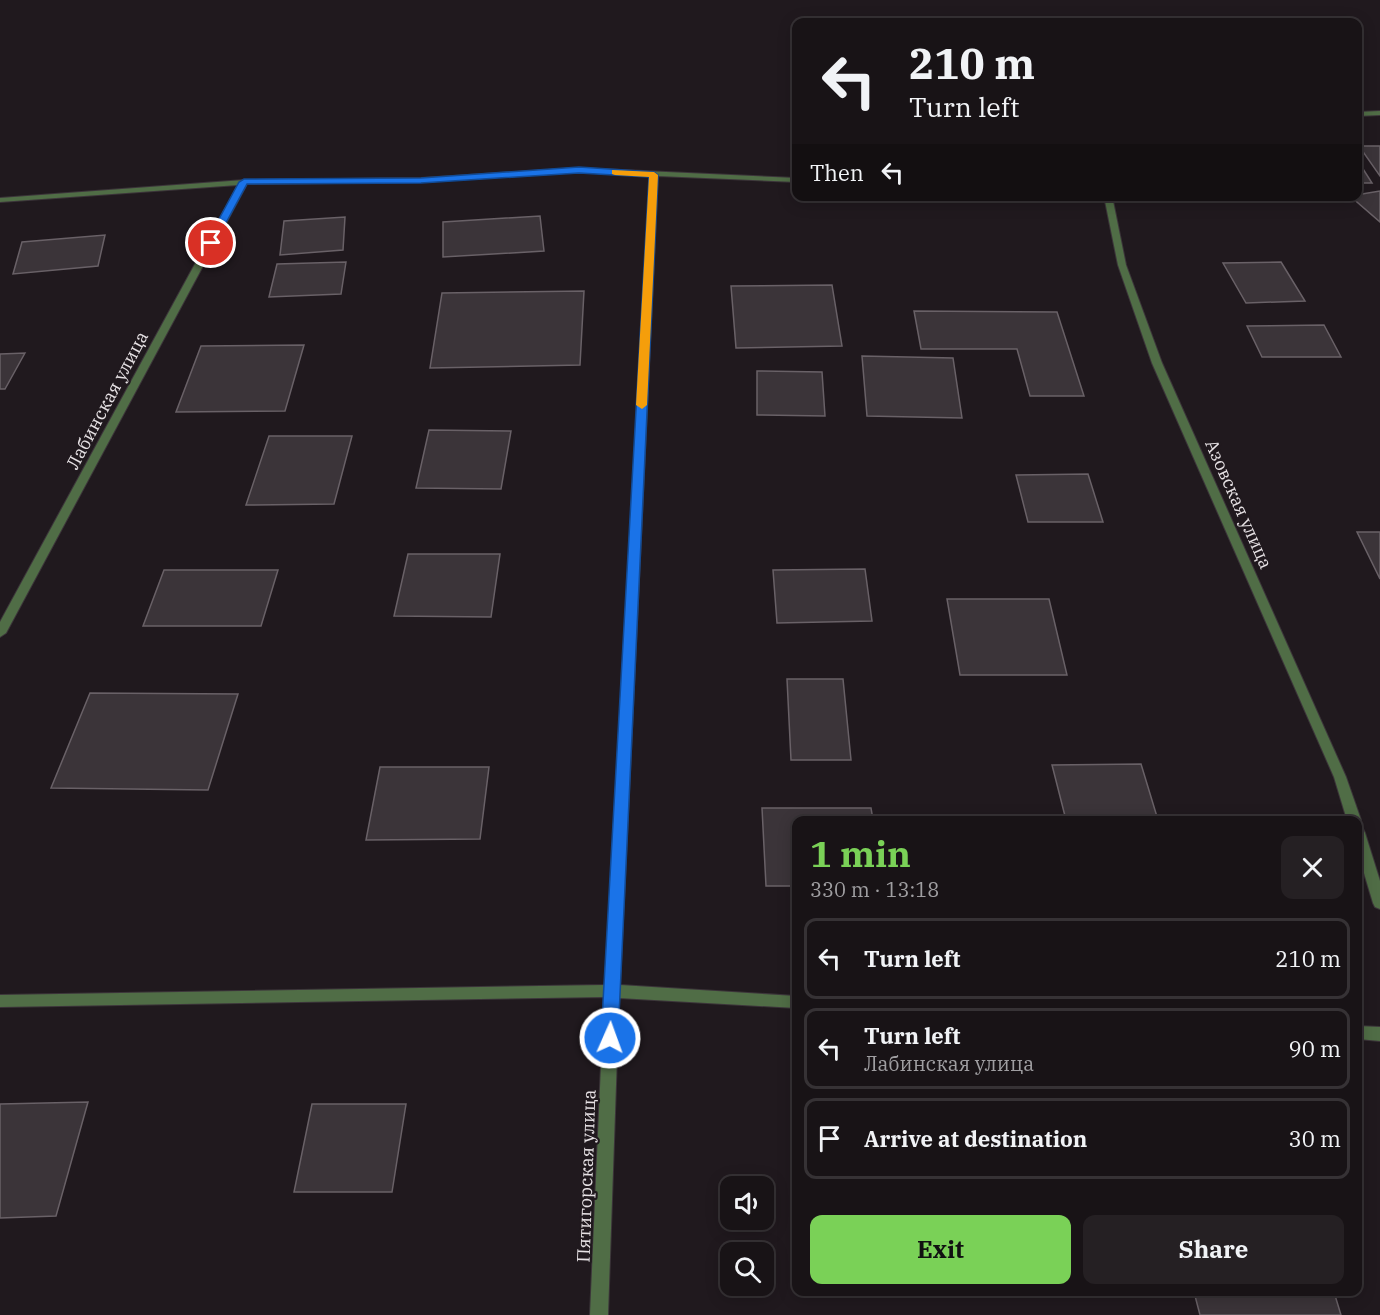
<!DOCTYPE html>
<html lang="en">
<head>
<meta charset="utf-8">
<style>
	body { margin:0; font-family:"IBM Plex Serif",serif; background:#252023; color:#f1f3f6; height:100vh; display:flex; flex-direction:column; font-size:22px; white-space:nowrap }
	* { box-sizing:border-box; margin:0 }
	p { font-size:20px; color:#9f9ea1 }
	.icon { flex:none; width:33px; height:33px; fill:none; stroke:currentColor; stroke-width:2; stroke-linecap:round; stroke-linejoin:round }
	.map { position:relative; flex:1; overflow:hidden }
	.side { position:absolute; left:792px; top:816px; width:570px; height:480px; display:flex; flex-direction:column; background:#181316; border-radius:12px; box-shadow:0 3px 15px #0003,0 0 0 2px #363235 }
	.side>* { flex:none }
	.banner { position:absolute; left:792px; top:18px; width:570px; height:183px; border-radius:12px; box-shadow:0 3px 15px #0003,0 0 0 2px #363235; background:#181316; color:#f1f3f6; overflow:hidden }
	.controls { position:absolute; left:720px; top:1176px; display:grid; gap:12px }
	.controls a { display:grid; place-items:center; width:54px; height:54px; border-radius:12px; background:#181316; box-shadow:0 3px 15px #0003,0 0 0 2px #363235; font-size:30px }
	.pin { position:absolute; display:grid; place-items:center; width:51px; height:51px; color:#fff; margin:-26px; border:3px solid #fff; border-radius:50%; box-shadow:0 2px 6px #0007 }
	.me { position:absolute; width:66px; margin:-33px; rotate:2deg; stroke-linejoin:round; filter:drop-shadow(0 0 4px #0008) }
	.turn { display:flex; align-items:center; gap:21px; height:126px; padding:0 18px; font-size:27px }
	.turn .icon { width:78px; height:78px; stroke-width:2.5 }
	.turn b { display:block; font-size:42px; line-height:51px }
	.then { display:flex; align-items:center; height:57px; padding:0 18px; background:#0003; gap:12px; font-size:22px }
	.round { display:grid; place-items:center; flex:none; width:63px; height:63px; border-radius:12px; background:#252023 }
	.headline { display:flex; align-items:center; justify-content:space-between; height:102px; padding:0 18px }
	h1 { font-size:36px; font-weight:800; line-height:45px; color:#7ad157 }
	.button { display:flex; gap:12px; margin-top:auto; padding:12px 18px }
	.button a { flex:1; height:69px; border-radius:12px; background:#7ad157; color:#111; font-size:24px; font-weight:800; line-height:69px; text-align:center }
	.button a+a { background:#252023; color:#f1f3f6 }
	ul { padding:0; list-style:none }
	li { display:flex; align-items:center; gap:18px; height:81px; margin:0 12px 9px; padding:0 6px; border:3px solid #363235; border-radius:12px }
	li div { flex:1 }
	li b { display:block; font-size:22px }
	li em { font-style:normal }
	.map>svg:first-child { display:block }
	.building { fill:#3b3439; stroke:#696167; stroke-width:1.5 }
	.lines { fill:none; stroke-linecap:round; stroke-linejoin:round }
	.minor-casing { stroke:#3c353a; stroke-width:2 }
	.minor { fill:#506d46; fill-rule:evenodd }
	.route { fill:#1a73e8; stroke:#114b97; stroke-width:1.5 }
	.slow { fill:#f59e0b }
	.labels { text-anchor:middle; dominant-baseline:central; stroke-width:4.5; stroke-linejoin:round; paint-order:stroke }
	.street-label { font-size:18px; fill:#e6e1e4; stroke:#20191e }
</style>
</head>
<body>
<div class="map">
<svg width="1380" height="1315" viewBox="0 0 1380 1315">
	<rect width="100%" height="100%" fill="#20191e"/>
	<g class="building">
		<polygon points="1359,146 1380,146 1380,176"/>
		<polygon points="1358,161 1372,183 1358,183"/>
		<polygon points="1380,191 1380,222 1350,196"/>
		<polygon points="540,216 544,251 443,257 443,222"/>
		<polygon points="345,217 343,250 280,255 284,221"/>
		<polygon points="105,235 98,266 13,274 22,242"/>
		<polygon points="346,262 341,294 269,297 277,264"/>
		<polygon points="1281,262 1305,301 1246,303 1223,263"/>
		<polygon points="832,285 842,346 736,348 731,286"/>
		<polygon points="584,291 580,365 430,368 442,293"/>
		<polygon points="914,311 1057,312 1084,396 1030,396 1017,349 921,349"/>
		<polygon points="1324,325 1341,357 1262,357 1247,326"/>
		<polygon points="304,345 285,411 176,412 201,346"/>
		<polygon points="25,353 5,389 0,389 0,354"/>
		<polygon points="862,356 953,358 962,418 867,416"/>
		<polygon points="757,371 822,372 825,416 757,415"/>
		<polygon points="429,430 511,431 501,489 416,488"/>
		<polygon points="269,436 352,436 334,504 246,505"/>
		<polygon points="1088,474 1103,522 1028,522 1016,475"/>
		<polygon points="1357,532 1380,532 1380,579"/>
		<polygon points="408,554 500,554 491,617 394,616"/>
		<polygon points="865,569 872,621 777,623 773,570"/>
		<polygon points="164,570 278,570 261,626 143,626"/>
		<polygon points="947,599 1049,599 1067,675 960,675"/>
		<polygon points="787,679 843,679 851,760 791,760"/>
		<polygon points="90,693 238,694 208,790 51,788"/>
		<polygon points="1141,764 1158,820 1066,820 1052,765"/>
		<polygon points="380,767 489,767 480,839 366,840"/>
		<polygon points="762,808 871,808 873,820 796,820 796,886 766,886"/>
		<polygon points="88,1102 56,1216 0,1218 0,1104"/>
		<polygon points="312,1104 406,1104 392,1192 294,1192"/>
		<polygon points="1194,1292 1334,1292 1341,1315 1200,1315"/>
	</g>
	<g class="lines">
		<defs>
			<g id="minor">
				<polygon points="1380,111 1380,115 1358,116 1358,112"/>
				<polygon points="579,168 796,178 796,182 658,176 620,985 796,996 796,1008 619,998 608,1315 590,1315 604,997 0,1007 0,995 605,985 650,176 579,172 421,182 247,184 6,633 0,637 0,622 238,185 0,202 0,198 244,180 421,178"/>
				<polygon points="1104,196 1112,196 1126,265 1162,363 1346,777 1361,820 1359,824 1358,820 1347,820 1334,777 1152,363 1118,265"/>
				<polygon points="1358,828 1363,829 1365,833 1380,881 1380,909 1375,907 1373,903 1358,853"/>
				<polygon points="1358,1026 1380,1027 1380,1041 1358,1039"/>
			</g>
		</defs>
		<use href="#minor" class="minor-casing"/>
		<use href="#minor" class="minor"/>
	</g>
	<polygon class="route" points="579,167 654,172 658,175 618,1038 616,1043 610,1045 604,1043 601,1038 649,177 579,173 421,183 247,184 214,245 206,243 239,182 244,179 421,178"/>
	<polygon class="slow" points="612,170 654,172 658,175 647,405 642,409 636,405 649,177 615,175 612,174"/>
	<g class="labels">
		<g class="street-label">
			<text transform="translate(107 400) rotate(-62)">Лабинская улица</text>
			<text transform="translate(1239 504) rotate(66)">Азовская улица</text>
			<text transform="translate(586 1176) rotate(-88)">Пятигорская улица</text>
		</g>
	</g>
</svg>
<div class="controls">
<a><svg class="icon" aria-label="sound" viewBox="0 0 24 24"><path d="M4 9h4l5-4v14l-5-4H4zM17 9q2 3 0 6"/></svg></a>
<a><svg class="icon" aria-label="search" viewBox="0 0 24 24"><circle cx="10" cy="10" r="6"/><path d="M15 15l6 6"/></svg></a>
</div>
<div class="pin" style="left:211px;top:243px;background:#d93025"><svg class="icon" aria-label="arrive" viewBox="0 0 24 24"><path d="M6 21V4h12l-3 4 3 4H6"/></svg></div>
<svg class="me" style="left:610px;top:1038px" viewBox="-20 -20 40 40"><circle r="17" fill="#1a73e8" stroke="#fff" stroke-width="3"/><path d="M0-11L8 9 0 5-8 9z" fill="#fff"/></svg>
<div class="banner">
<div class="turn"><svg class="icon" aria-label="left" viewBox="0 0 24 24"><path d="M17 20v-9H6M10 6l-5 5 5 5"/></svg><div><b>210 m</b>Turn left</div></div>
<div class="then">Then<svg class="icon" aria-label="left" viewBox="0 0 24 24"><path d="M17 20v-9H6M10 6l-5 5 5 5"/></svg></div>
</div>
<section class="side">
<div class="headline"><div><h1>1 min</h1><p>330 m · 13:18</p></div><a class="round"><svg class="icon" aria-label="close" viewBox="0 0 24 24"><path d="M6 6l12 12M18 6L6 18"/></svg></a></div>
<ul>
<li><svg class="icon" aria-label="left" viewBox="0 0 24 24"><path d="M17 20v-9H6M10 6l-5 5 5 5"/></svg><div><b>Turn left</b></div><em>210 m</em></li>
<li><svg class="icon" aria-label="left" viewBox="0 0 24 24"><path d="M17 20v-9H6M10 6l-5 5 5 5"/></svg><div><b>Turn left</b><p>Лабинская улица</p></div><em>90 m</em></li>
<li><svg class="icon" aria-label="arrive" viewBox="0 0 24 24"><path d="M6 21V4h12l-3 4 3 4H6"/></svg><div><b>Arrive at destination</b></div><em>30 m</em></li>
</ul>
<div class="button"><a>Exit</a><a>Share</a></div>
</section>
</div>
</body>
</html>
